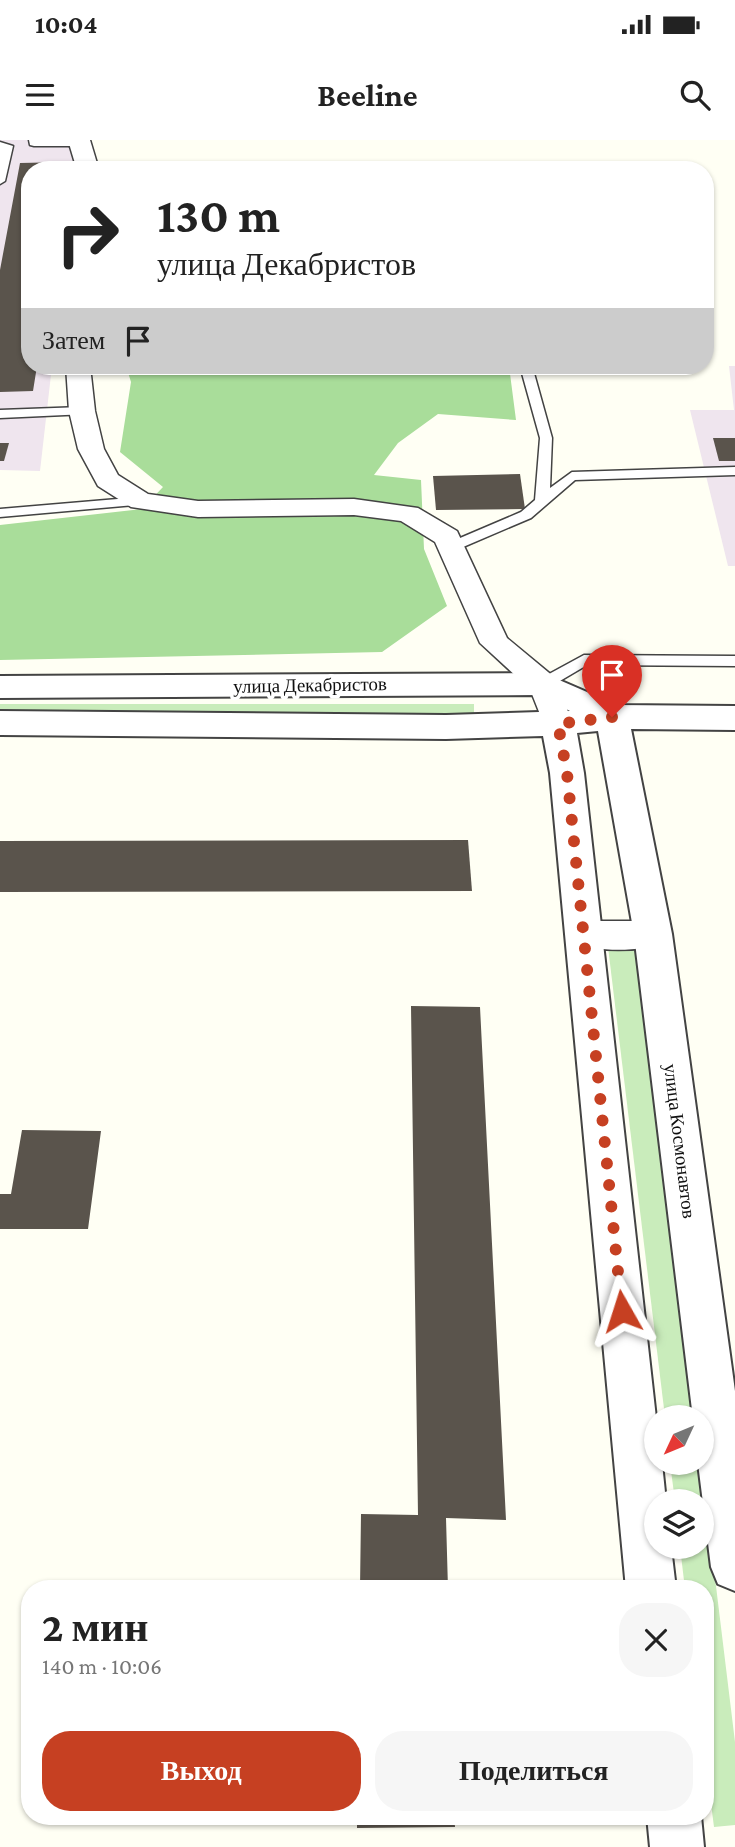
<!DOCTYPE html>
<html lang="ru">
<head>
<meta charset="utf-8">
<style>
	body { margin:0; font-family:"Crimson Pro",serif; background:#f6f6f6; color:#222; height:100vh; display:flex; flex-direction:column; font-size:26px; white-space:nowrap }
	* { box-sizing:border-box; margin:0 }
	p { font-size:23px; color:#767676 }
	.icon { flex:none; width:38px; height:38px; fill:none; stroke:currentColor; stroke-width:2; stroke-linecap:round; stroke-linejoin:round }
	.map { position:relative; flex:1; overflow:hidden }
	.panel { position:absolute; left:21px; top:1440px; width:693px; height:245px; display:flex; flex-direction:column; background:#fff; border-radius:28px; box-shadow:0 2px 5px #0004 }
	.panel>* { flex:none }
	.banner { position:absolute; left:21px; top:21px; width:693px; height:214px; border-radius:28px; box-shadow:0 2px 5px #0004; background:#fff; color:#222; overflow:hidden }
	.needle { width:46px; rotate:226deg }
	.tools { position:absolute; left:644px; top:1265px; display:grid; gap:14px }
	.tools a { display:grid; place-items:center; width:70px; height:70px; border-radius:50%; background:#fff; box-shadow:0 2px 5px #0004; font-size:35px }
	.pin { position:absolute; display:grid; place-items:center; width:60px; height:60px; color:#fff; margin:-72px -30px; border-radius:50% 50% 50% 0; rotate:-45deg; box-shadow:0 0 7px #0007 }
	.pin .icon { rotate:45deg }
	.me { position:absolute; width:77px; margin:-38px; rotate:354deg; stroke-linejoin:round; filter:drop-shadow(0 0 5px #0008) }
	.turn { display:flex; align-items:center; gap:24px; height:147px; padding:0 21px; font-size:32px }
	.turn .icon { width:91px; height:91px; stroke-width:2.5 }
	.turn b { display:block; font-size:49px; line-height:60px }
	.then { display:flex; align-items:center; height:66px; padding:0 21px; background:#0003; gap:14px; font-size:26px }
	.round { display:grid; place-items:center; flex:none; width:74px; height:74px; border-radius:28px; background:#f6f6f6 }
	.headline { display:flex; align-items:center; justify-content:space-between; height:119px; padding:0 21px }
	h1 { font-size:42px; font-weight:700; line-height:52px }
	.action { display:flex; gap:14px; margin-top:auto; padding:14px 21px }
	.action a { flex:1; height:80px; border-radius:28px; background:#c64022; color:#fff; font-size:28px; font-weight:700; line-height:80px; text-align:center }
	.action a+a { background:#f6f6f6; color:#222 }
	.status { display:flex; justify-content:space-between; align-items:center; height:49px; padding:0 35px; background:#fff; direction:ltr }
	.status svg { height:19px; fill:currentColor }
	header { display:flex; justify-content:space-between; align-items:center; height:91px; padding:0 21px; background:#fff; font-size:32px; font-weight:700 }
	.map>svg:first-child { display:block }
	.industrial { fill:#efe5ee }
	.green { fill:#c9ecbb }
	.forest { fill:#a9dd9a }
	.building { fill:#5a544c }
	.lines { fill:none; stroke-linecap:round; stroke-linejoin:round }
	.service-casing { stroke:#434343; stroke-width:3 }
	.minor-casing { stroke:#434343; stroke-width:3 }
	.tertiary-casing { stroke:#434343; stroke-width:4 }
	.service { fill:#fff; fill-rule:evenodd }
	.minor { fill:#fff; fill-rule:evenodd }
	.tertiary { fill:#fff; fill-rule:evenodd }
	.route { stroke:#c64022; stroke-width:12; stroke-dasharray:0 21.6 }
	.labels { text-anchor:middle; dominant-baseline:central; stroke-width:7; stroke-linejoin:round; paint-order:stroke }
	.street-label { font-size:19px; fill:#101010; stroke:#fff }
</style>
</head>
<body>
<div class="status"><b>10:04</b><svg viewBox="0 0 49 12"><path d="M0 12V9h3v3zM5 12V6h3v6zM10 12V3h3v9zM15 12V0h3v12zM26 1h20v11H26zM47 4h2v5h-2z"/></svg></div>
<header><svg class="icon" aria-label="menu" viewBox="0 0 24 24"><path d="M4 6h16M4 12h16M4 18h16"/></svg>Beeline<svg class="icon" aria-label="search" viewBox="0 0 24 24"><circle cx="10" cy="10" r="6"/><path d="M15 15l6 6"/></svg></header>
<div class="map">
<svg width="735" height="1707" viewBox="0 0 735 1707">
	<rect width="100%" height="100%" fill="#fffff4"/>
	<g class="industrial">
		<polygon points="0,0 71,0 77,22 76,30 30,30 30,226 52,226 40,331 0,330"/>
		<polygon points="729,226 735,226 735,426 728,426 690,270 734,270"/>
	</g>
	<g class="green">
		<polygon points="0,564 474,564 474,576 0,575"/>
		<polygon points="608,807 639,808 696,1277 665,1277"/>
		<polygon points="670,1323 701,1323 735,1602 735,1685 714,1687 705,1617 705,1449 685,1449 680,1407 702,1407 702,1362 675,1361"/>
	</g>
	<polygon class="forest" points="126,226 509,226 516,280 438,274 398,303 374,335 421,340 424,409 447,466 382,512 0,520 0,385 142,369 163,347 120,312 131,242"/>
	<g class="building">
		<polygon points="67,22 66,30 30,30 30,226 37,226 33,251 0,252 0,130 20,23"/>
		<polygon points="713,298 735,298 735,321 719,321"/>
		<polygon points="0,303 9,303 4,321 0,321"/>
		<polygon points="520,334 525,369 436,370 433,336"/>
		<polygon points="468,700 472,751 0,752 0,701"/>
		<polygon points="411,866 480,867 506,1380 446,1378 448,1449 360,1449 361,1374 418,1375"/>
		<polygon points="22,990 101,991 88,1089 0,1089 0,1054 11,1054"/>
		<polygon points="357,1676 454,1676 455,1687 357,1688"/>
	</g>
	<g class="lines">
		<defs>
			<g id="service">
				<polygon points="29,0 79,0 83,3 78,6 34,6 30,5"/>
				<polygon points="0,2 13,6 5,41 0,44"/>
				<polygon points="520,226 532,226 552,298 550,348 572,332 735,327 735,335 575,340 531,378 456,410 446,410 446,404 521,372 535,360 540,298"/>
				<polygon points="82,267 87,268 87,274 0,278 0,270"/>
				<polygon points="141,357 146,358 146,364 0,377 0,369"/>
				<polygon points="584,515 735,516 735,526 587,525 548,548 538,548 536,544 538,540"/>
			</g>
			<g id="minor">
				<polygon points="68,0 90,0 99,30 77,30"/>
				<polygon points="66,226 90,226 95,271 104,309 118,335 148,354 198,361 354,359 418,368 457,391 507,498 554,537 573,584 569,592 558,595 547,592 530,549 480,503 435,402 401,381 354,375 198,377 131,367 98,346 78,309 69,271"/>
				<path d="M584,781H653L665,785L670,794L665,803C640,812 597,812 572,803L567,794L572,785Z"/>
			</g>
			<g id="tertiary">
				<polygon points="543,533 617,565 735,566 735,590 631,589 672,794 735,1251 735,1451 718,1444 711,1427 698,1323 702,1323 702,1278 693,1278 634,794 598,591 577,593 584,633 656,1278 656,1323 662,1323 666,1362 656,1362 656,1407 671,1407 676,1449 626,1449 550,633 543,596 446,599 0,595 0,571 446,575 570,571 538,555 0,558 0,536"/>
				<polygon points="647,1676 701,1676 704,1707 650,1707"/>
			</g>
		</defs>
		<use href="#service" class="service-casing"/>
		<use href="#minor" class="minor-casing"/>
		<use href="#tertiary" class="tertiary-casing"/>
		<use href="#service" class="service"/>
		<use href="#minor" class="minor"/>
		<use href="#tertiary" class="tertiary"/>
	</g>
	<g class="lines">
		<polyline class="route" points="612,577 558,584 567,633 622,1171"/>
	</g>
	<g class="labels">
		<g class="street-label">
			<text transform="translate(310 545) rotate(-1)">улица Декабристов</text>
			<text transform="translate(680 1001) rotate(83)">улица Космонавтов</text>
		</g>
	</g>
</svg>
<div class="tools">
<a><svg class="needle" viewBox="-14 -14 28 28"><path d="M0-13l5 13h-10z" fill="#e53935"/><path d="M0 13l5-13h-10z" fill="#767676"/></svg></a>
<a><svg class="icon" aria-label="layers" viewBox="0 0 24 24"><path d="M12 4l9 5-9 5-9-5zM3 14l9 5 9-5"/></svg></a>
</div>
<div class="pin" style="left:612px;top:577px;background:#d93025"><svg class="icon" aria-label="arrive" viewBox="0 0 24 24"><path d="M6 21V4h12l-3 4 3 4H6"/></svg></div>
<svg class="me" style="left:622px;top:1171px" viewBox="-20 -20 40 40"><path d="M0-17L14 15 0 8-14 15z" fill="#c64022" stroke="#fff" stroke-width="4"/></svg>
<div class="banner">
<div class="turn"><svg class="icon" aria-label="right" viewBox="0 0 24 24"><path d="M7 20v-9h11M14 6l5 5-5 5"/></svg><div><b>130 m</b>улица Декабристов</div></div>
<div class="then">Затем<svg class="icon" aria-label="arrive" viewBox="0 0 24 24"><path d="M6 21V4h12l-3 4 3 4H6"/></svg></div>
</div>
<section class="panel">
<div class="headline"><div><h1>2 мин</h1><p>140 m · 10:06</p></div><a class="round"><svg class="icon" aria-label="close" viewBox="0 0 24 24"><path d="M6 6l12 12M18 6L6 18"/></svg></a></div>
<div class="action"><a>Выход</a><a>Поделиться</a></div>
</section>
</div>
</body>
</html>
